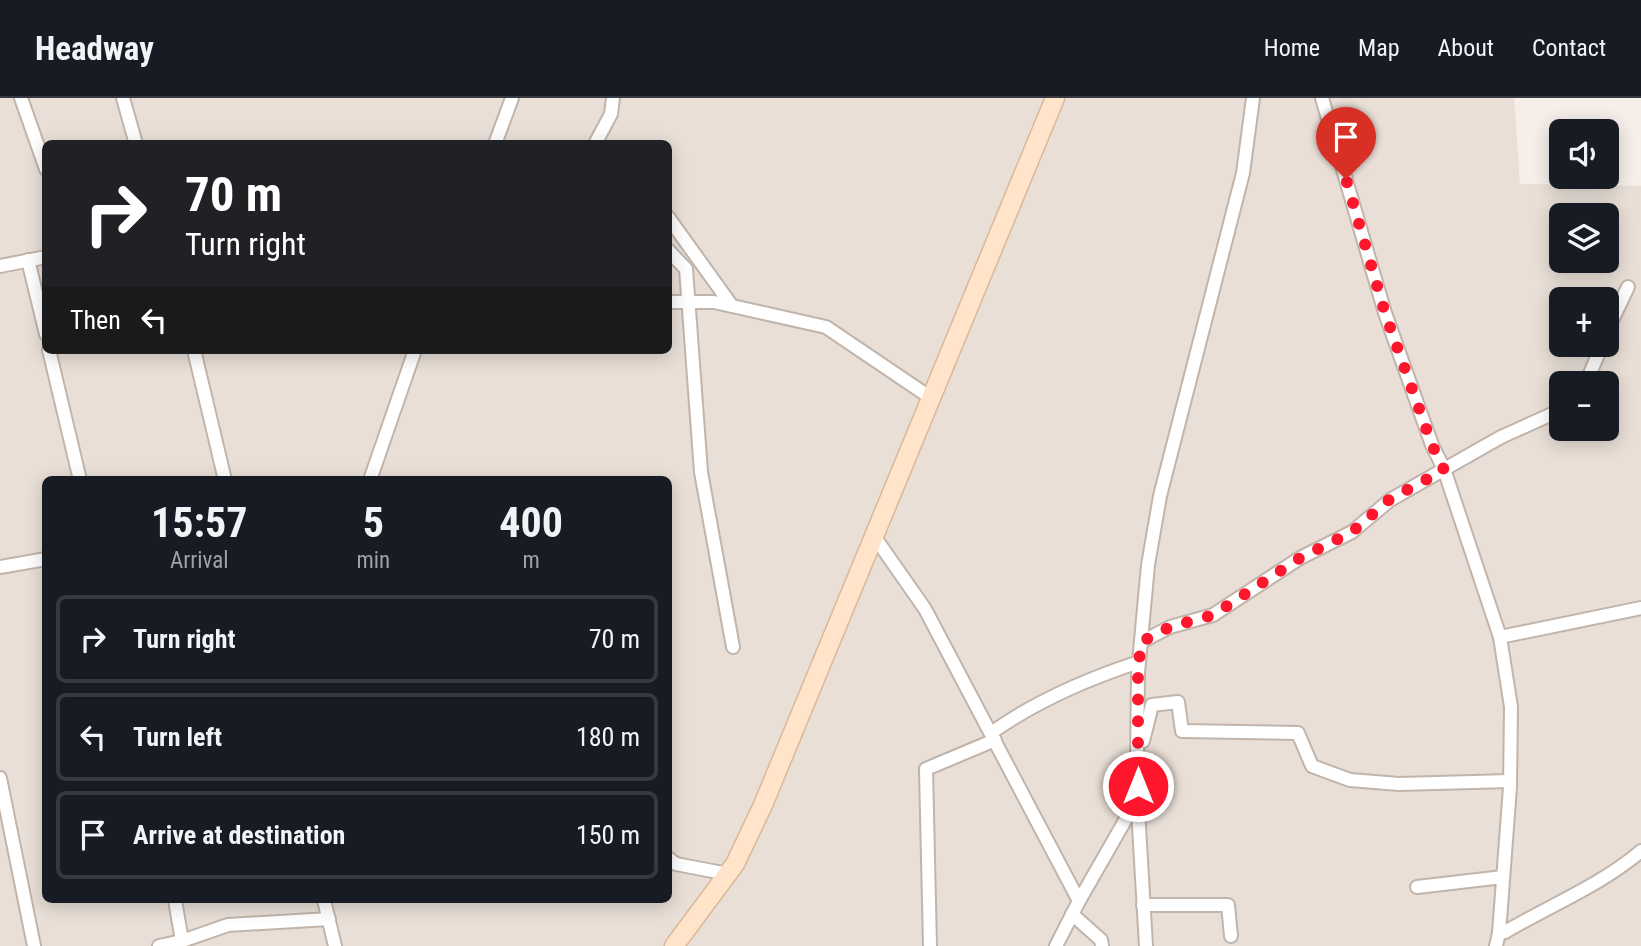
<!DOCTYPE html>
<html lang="en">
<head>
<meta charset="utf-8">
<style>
	body { margin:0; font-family:"Roboto Condensed",sans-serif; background:#20242c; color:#f1f3f6; height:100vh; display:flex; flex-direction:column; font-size:26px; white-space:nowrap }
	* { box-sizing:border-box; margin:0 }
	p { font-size:23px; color:#9ea1a6 }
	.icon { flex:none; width:38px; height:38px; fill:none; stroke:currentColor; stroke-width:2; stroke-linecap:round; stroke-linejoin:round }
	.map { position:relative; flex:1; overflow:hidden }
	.panel { position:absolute; left:42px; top:378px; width:630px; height:427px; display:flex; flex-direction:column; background:#171b24; border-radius:10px; box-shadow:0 4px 18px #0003 }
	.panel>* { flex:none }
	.guide { position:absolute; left:42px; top:42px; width:630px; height:214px; border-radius:10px; box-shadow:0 4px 18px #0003; background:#202124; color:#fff; overflow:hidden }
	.controls { position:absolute; left:1549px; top:21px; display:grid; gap:14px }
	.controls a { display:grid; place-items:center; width:70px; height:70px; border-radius:10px; background:#171b24; box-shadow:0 4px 18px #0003; font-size:35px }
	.pin { position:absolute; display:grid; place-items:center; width:60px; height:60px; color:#fff; margin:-72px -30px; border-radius:50% 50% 50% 0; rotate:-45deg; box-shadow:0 0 7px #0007 }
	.pin .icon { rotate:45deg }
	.me { position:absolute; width:77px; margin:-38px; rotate:0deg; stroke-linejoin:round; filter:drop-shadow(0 0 5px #0008) }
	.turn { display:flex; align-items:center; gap:24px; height:147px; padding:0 28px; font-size:32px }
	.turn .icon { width:91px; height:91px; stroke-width:2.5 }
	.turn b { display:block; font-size:49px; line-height:60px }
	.then { display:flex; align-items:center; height:66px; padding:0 28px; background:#0003; gap:14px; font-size:26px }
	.eta { display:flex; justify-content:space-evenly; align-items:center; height:119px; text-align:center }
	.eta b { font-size:42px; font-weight:700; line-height:49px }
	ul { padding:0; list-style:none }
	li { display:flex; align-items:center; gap:21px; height:88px; margin:0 14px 10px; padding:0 14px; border:4px solid #363941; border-radius:10px }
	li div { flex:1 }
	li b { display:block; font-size:26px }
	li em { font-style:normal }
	header { display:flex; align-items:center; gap:42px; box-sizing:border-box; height:98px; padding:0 35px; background:#171b24; border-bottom:2px solid #363941 }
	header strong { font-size:33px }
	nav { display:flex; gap:38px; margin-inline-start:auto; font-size:24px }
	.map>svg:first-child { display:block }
	.residential { fill:#e9dfd7; fill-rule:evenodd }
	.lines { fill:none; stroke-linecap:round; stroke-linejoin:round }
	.street-casing { stroke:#c1b4ab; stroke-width:16 }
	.secondary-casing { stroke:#d9b89a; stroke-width:21 }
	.street { stroke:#fff; stroke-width:12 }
	.secondary { stroke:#ffe4c9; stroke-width:18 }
	.route { stroke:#fe162d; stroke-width:12; stroke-dasharray:0 21.6 }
</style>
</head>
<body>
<header>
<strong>Headway</strong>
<nav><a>Home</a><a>Map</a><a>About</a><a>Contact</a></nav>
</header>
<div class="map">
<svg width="1641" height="848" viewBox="0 0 1641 848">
	<rect width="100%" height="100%" fill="#f5eee9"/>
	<path class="residential" d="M0,0H1514L1520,86L1641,88V848H0ZM46,46H668V252H46ZM1561,117H1606V163H1561ZM1561,201H1606V247H1561ZM1561,285H1606V331H1561ZM46,382H668V802H46Z"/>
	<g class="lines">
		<defs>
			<g id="street">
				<polyline points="21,0 46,71"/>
				<polyline points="123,0 136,46"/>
				<polyline points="1322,0 1385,215 1432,347 1444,371 1500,539 1511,609 1510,689 1499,835 1496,848"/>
				<polyline points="495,46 512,0"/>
				<polyline points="595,46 611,16 613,0"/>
				<polyline points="668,119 732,208"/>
				<polyline points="668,152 686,171 701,374 733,549"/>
				<polyline points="28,162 46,236"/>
				<polyline points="0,168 46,159"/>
				<polyline points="668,204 714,204 826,229 931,300"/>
				<polyline points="1606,235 1628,189"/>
				<polyline points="49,252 80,382"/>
				<polyline points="194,252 225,382"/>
				<polyline points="1586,285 1602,247"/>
				<polyline points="370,382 415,252"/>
				<polyline points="874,438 925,511 1079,803"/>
				<polyline points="0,469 46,461"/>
				<polyline points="1500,539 1641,510"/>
				<polyline points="1141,544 1170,529 1213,517 1300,460 1352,434 1390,402 1501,339 1561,312"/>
				<path d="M991,635C1036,603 1087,581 1139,564"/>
				<polyline points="1143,643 1152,607 1178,604 1182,633 1298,635 1312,668 1350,682 1399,686 1510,683"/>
				<polyline points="0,680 34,848"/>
				<polyline points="668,760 676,766 728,776"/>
				<polyline points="1417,789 1503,779"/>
				<polyline points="175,802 182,843"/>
				<polyline points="324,802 335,848"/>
				<polyline points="1143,807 1228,807 1231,838"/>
				<polyline points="1072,816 1101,842 1102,848"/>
				<path d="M1499,835L1505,834C1551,807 1601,787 1641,753"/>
				<polyline points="159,848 182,843 228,827 329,821"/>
				<polyline points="930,848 926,671 995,642"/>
				<polyline points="1056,848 1079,803 1127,719 1132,692"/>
				<polyline points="1146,848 1138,711 1137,664 1138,575 1148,467 1160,398 1243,75 1253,0"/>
			</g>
			<polyline id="secondary" points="674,848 735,766 763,707 1055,0"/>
		</defs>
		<use href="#street" class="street-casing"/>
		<use href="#secondary" class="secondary-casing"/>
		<use href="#street" class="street"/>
		<use href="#secondary" class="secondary"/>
	</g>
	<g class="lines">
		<polyline class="route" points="1138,688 1138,575 1141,544 1170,529 1213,517 1300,460 1352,434 1390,401 1444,372 1432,347 1385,215 1346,81"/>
	</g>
</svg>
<div class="controls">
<a><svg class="icon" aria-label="sound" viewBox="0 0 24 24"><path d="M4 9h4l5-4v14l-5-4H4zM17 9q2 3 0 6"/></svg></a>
<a><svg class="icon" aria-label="layers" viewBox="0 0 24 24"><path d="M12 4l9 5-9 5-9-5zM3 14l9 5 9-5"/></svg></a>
<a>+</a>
<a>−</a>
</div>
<div class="pin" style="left:1346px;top:81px;background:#d93025"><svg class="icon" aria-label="arrive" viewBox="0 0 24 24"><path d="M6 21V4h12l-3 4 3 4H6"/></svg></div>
<svg class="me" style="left:1138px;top:688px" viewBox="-20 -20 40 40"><circle r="17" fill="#fe162d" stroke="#fff" stroke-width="3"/><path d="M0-11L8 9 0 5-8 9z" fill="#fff"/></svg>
<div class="guide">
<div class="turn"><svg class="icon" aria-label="right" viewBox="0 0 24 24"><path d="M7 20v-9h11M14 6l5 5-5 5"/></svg><div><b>70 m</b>Turn right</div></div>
<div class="then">Then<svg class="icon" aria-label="left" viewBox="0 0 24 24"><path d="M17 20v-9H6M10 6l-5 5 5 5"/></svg></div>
</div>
<section class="panel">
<div class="eta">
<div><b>15:57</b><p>Arrival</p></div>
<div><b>5</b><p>min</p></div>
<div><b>400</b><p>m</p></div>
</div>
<ul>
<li><svg class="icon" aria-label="right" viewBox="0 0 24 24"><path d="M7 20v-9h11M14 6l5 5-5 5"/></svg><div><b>Turn right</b></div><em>70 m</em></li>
<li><svg class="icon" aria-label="left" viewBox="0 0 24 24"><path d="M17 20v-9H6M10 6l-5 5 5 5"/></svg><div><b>Turn left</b></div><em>180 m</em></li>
<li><svg class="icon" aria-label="arrive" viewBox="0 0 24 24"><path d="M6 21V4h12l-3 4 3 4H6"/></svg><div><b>Arrive at destination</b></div><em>150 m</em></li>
</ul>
</section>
</div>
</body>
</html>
